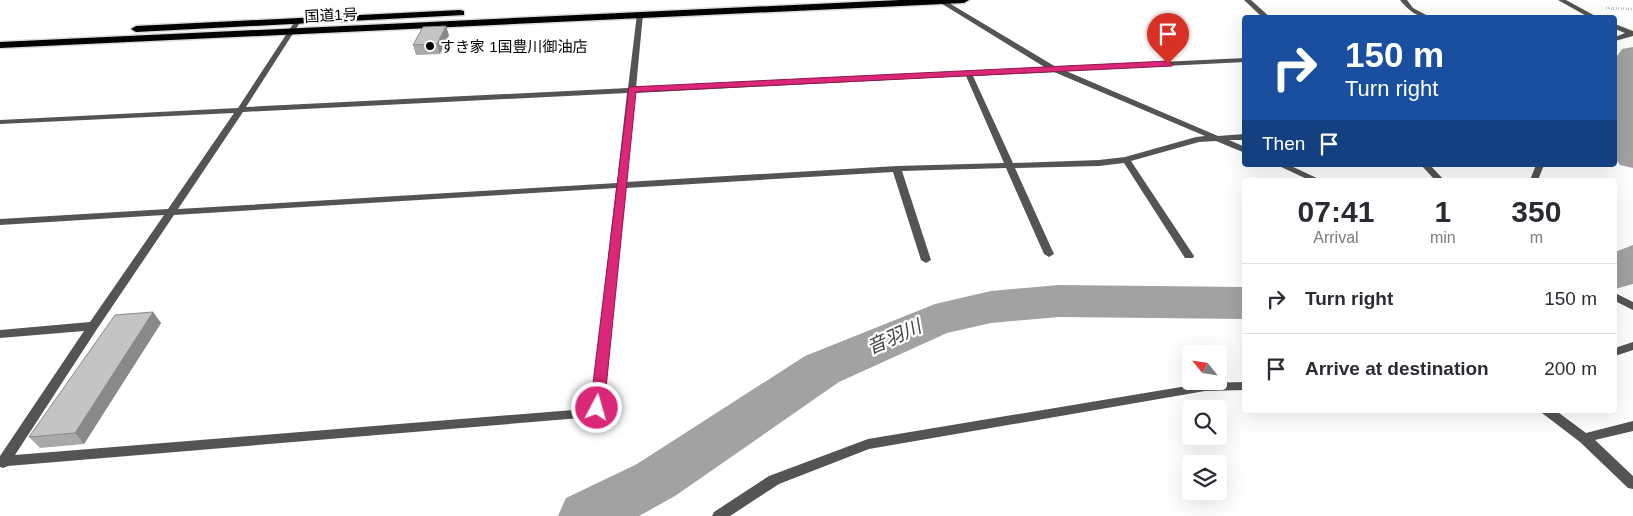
<!DOCTYPE html>
<html lang="en">
<head>
<meta charset="utf-8">
<style>
	body { margin:0; font-family:Arial,"Noto Sans JP",sans-serif; background:#f7f7f7; color:#2b2b33; height:100vh; display:flex; flex-direction:column; font-size:19px; white-space:nowrap }
	* { box-sizing:border-box; margin:0 }
	p { font-size:16px; color:#7c7c81 }
	.icon { flex:none; width:28px; height:28px; fill:none; stroke:currentColor; stroke-width:2; stroke-linecap:round; stroke-linejoin:round }
	.map { position:relative; flex:1; overflow:hidden }
	.sheet { position:absolute; left:1242px; top:178px; width:375px; height:235px; display:flex; flex-direction:column; background:#fff; border-radius:5px; box-shadow:0 5px 20px #0002 }
	.sheet>* { flex:none }
	.banner { position:absolute; left:1242px; top:15px; width:375px; height:152px; border-radius:5px; box-shadow:0 5px 20px #0002; background:#1a4fa0; color:#fff; overflow:hidden }
	.needle { width:32px; rotate:300deg }
	.tools { position:absolute; left:1182px; top:345px; display:grid; gap:10px }
	.tools a { display:grid; place-items:center; width:45px; height:45px; border-radius:5px; background:#fff; box-shadow:0 5px 20px #0002; font-size:25px }
	.pin { position:absolute; display:grid; place-items:center; width:42px; height:42px; color:#fff; margin:-51px -21px; border-radius:50% 50% 50% 0; rotate:-45deg; box-shadow:0 0 5px #0007 }
	.pin .icon { rotate:45deg }
	.me { position:absolute; width:55px; margin:-28px; rotate:6deg; stroke-linejoin:round; filter:drop-shadow(0 0 4px #0008) }
	.turn { display:flex; align-items:center; gap:18px; height:105px; padding:0 20px; font-size:22px }
	.turn .icon { width:65px; height:65px; stroke-width:2.5 }
	.turn b { display:block; font-size:35px; line-height:42px }
	.then { display:flex; align-items:center; height:48px; padding:0 20px; background:#0003; gap:10px; font-size:19px }
	.eta { display:flex; justify-content:space-evenly; align-items:center; height:85px; text-align:center }
	.eta b { font-size:30px; font-weight:700; line-height:35px }
	ul { padding:0; list-style:none }
	li { display:flex; align-items:center; gap:15px; height:70px; padding:0 20px; border-top:1px solid #e1e1e2 }
	li div { flex:1 }
	li b { display:block; font-size:19px }
	li em { font-style:normal }
	.map>svg:first-child { display:block }
	.lines { fill:none; stroke-linecap:round; stroke-linejoin:round }
	.river { fill:#a2a2a2; fill-rule:evenodd }
	.highway-casing { stroke:#dbdbdb; stroke-width:3 }
	.path { stroke:#767676; stroke-width:2.5; stroke-dasharray:0.5 2; stroke-linecap:butt }
	.street { fill:#545454; fill-rule:evenodd }
	.highway { fill:#000; fill-rule:evenodd }
	.wall { fill:#a9a9a9 }
	.shaded-wall { fill:#898989 }
	.building { fill:#c4c4c4; stroke:#898989 }
	.route { fill:#db2777; stroke:#8e194d }
	.poi-dot { fill:#000; stroke:#fff; stroke-width:2 }
	.labels { text-anchor:middle; dominant-baseline:central; stroke-width:4.5; stroke-linejoin:round; paint-order:stroke }
	.far-street-label { font-size:15px; fill:#000; stroke:#fff }
	.far-poi-label { font-size:15px; fill:#000; stroke:#fff; text-anchor:start }
	.water-label { font-size:19px; font-style:italic; fill:#434343; stroke:#fff }
</style>
</head>
<body>
<div class="map">
<svg width="1633" height="516" viewBox="0 0 1633 516">
	<rect width="100%" height="100%" fill="#fff"/>
	<g class="lines">
		<g class="river">
			<polygon points="1633,47 1633,168 1620,165 1615,158 1615,59 1622,49"/>
			<polygon points="1633,245 1633,284 1615,289 1615,252"/>
			<polygon points="1059,285 1245,287 1245,319 1059,317 991,323 947,333 839,382 675,496 639,516 558,516 566,498 637,464 805,356 935,304 991,291"/>
		</g>
		<defs>
			<g id="highway">
				<polygon points="900,0 969,0 964,3 0,48 0,42"/>
				<polygon points="460,10 464,11 464,15 136,32 131,29 136,26"/>
			</g>
		</defs>
		<use href="#highway" class="highway-casing"/>
		<polyline class="path" points="1606,8 1633,9"/>
		<g class="street">
			<path d="M938,0H944L1056,67L1245,58V62L1066,71L1218,136L1245,134V140H1229L1245,147V153L1216,141L1199,142L1131,161L1194,256L1193,258H1185L1124,163L1099,166L1015,168L1054,254L1049,257L1044,254L1006,168L902,171L931,260L926,263L921,260L893,172L626,188L603,408L601,411L592,417L8,466L3,468L0,467V456L84,331L0,338V330L90,322L164,215L0,225V219L168,209L234,113L0,124V120L238,108L295,21L298,19L301,21L246,107L628,88L637,14L640,12L643,14L636,88L1046,68L939,2ZM1054,72L1205,136L1196,137L1125,157L1099,160L1013,163L973,76ZM966,76L1004,163L897,166L626,182L635,93ZM627,93L617,183L178,209L243,112ZM616,188L591,406L586,409L15,455L97,329L174,215Z"/>
			<polygon points="1244,0 1251,0 1271,18 1263,18"/>
			<path d="M1400,0H1407L1413,8L1432,18C1418,18 1409,11 1400,0Z"/>
			<polygon points="1558,0 1566,0 1599,18 1590,18"/>
			<polygon points="1615,24 1633,31 1633,36 1615,41 1615,37 1625,33 1615,29"/>
			<polygon points="1277,165 1289,165 1321,180 1309,180"/>
			<polygon points="1421,165 1430,165 1444,180 1435,180"/>
			<polygon points="1536,165 1544,165 1538,180 1530,180"/>
			<polygon points="1615,293 1633,302 1633,310 1615,301"/>
			<polygon points="1633,342 1633,350 1615,356 1615,348"/>
			<polygon points="1245,382 1245,390 1205,391 869,449 779,484 730,516 712,516 714,512 769,476 868,439 1205,383"/>
			<polygon points="1540,410 1555,410 1586,433 1633,421 1633,431 1595,440 1633,476 1633,489 1628,488 1580,442 1542,413"/>
		</g>
		<use href="#highway" class="highway"/>
	</g>
	<g class="wall">
		<polygon points="449,35 440,54 416,55 413,45"/>
		<polygon points="153,312 161,323 84,444 40,448 29,437"/>
	</g>
	<g class="shaded-wall">
		<polygon points="446,26 449,35 440,54 437,44"/>
		<polygon points="153,312 161,323 84,444 75,433"/>
	</g>
	<g class="building">
		<polygon points="446,26 437,44 413,45 423,27"/>
		<polygon points="153,312 75,433 29,437 115,315"/>
	</g>
	<polygon class="route" points="1168,61 1173,64 1172,66 636,92 604,408 597,414 592,412 590,408 629,87"/>
	<circle class="poi-dot" cx="430" cy="46" r="5"/>
	<g class="labels">
		<g class="far-street-label">
			<text transform="translate(331 15) rotate(-3)">国道1号</text>
		</g>
		<g class="far-poi-label">
			<text x="440" y="46">すき家 1国豊川御油店</text>
		</g>
		<g class="water-label">
			<text transform="translate(894 337) rotate(-24)">音羽川</text>
		</g>
	</g>
</svg>
<div class="tools">
<a><svg class="needle" viewBox="-14 -14 28 28"><path d="M0-13l5 13h-10z" fill="#e53935"/><path d="M0 13l5-13h-10z" fill="#7c7c81"/></svg></a>
<a><svg class="icon" aria-label="search" viewBox="0 0 24 24"><circle cx="10" cy="10" r="6"/><path d="M15 15l6 6"/></svg></a>
<a><svg class="icon" aria-label="layers" viewBox="0 0 24 24"><path d="M12 4l9 5-9 5-9-5zM3 14l9 5 9-5"/></svg></a>
</div>
<div class="pin" style="left:1168px;top:64px;background:#d93025"><svg class="icon" aria-label="arrive" viewBox="0 0 24 24"><path d="M6 21V4h12l-3 4 3 4H6"/></svg></div>
<svg class="me" style="left:597px;top:408px" viewBox="-20 -20 40 40"><circle r="17" fill="#db2777" stroke="#fff" stroke-width="3"/><path d="M0-11L8 9 0 5-8 9z" fill="#fff"/></svg>
<div class="banner">
<div class="turn"><svg class="icon" aria-label="right" viewBox="0 0 24 24"><path d="M7 20v-9h11M14 6l5 5-5 5"/></svg><div><b>150 m</b>Turn right</div></div>
<div class="then">Then<svg class="icon" aria-label="arrive" viewBox="0 0 24 24"><path d="M6 21V4h12l-3 4 3 4H6"/></svg></div>
</div>
<section class="sheet">
<div class="eta">
<div><b>07:41</b><p>Arrival</p></div>
<div><b>1</b><p>min</p></div>
<div><b>350</b><p>m</p></div>
</div>
<ul>
<li><svg class="icon" aria-label="right" viewBox="0 0 24 24"><path d="M7 20v-9h11M14 6l5 5-5 5"/></svg><div><b>Turn right</b></div><em>150 m</em></li>
<li><svg class="icon" aria-label="arrive" viewBox="0 0 24 24"><path d="M6 21V4h12l-3 4 3 4H6"/></svg><div><b>Arrive at destination</b></div><em>200 m</em></li>
</ul>
</section>
</div>
</body>
</html>
